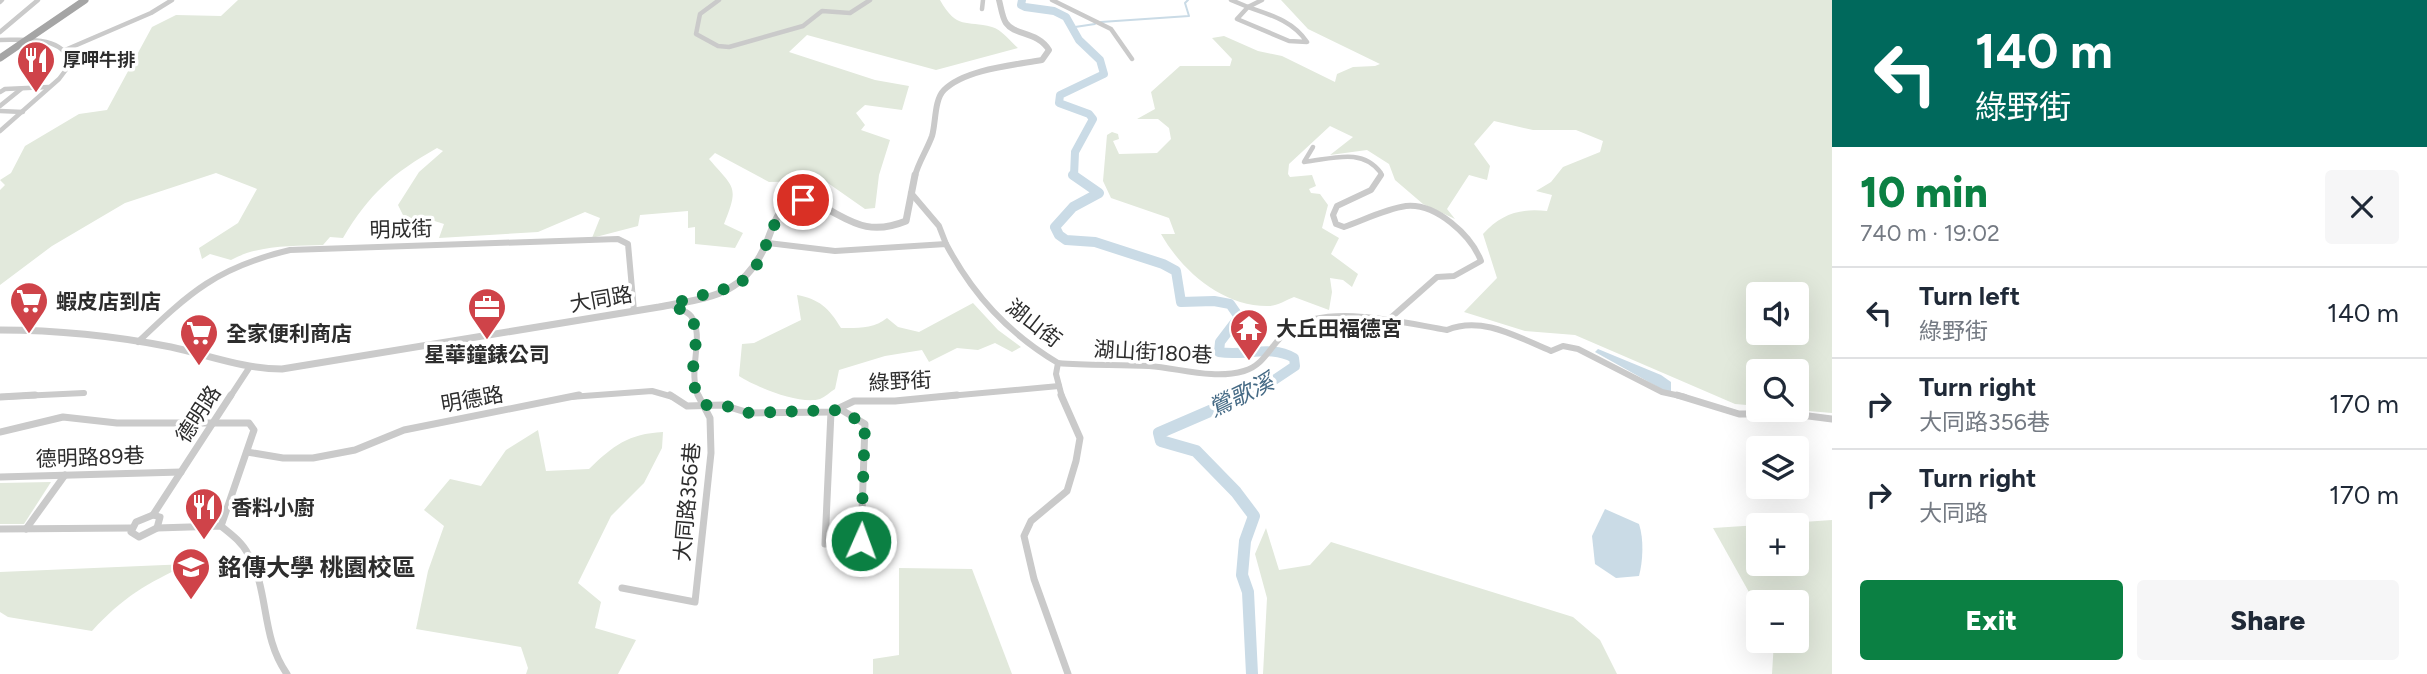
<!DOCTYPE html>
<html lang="en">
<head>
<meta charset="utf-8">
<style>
	body { margin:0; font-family:Figtree,"Noto Sans TC",sans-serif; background:#f6f6f7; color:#1f2937; height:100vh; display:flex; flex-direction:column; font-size:26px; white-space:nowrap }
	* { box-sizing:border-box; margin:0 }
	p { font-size:23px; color:#747a83 }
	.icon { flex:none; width:38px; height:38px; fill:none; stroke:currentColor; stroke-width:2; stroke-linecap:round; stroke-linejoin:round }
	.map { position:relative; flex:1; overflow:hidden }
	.details { display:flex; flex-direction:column; background:#fff; width:595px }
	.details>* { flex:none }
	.hud { background:#00695c; color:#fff; overflow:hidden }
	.controls { position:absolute; left:1746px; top:282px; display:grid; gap:14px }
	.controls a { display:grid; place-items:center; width:63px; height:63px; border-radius:7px; background:#fff; box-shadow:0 7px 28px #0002; font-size:35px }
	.pin { position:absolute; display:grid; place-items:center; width:60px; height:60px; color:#fff; margin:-30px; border:4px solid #fff; border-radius:50%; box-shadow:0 2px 7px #0007 }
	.me { position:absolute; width:77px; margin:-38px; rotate:2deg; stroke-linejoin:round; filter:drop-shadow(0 0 5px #0008) }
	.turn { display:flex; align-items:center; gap:24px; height:147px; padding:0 28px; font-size:32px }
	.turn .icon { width:91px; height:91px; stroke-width:2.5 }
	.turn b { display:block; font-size:49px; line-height:60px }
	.round { display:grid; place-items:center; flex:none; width:74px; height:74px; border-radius:7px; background:#f6f6f7 }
	.head { display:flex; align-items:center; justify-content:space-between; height:119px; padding:0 28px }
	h1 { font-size:42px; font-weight:800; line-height:52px; color:#0b8043 }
	.action { display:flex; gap:14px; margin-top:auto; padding:14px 28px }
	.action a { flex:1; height:80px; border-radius:7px; background:#0b8043; color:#fff; font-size:28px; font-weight:800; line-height:80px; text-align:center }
	.action a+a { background:#f6f6f7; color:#1f2937 }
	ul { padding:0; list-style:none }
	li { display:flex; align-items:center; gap:21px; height:91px; padding:0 28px; border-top:2px solid #e0e1e3 }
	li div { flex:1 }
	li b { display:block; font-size:26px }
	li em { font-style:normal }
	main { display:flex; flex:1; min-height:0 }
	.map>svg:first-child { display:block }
	.green { fill:#e2e9dc; fill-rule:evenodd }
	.water { fill:#cadbe6 }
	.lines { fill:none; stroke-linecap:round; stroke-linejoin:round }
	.stream { stroke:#cadbe6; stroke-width:2 }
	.river-far2 { stroke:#cadbe6; stroke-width:8 }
	.river-far1 { stroke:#cadbe6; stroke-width:10 }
	.river { stroke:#cadbe6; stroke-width:12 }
	.minor-far2 { stroke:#cacaca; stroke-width:4.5 }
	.minor-far1 { stroke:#cacaca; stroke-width:6 }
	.minor { stroke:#cacaca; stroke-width:7 }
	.tertiary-far1 { stroke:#cacaca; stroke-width:6 }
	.tertiary { stroke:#cacaca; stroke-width:7 }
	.primary { stroke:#a5a5a5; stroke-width:7 }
	.route { stroke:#0b8043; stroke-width:12; stroke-dasharray:0 21.6 }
	.labels { text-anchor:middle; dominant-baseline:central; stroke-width:7; stroke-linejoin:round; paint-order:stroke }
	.far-poi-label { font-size:18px; font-weight:bold; fill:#2d2d2d; stroke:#fff; text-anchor:start }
	.street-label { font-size:21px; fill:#2d2d2d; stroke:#fff }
	.poi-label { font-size:21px; font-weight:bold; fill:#2d2d2d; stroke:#fff; text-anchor:start }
	.water-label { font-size:23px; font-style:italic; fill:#456a85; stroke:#fff }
	.near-poi-label { font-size:24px; font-weight:bold; fill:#2d2d2d; stroke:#fff; text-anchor:start }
</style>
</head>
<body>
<main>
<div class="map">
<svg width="1832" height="674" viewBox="0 0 1832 674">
	<rect width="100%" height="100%" fill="#fff"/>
	<g class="green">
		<path d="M238,0H940C957,30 966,20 992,27C1001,29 1011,42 1018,48L936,70L807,35L789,52L875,80L909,86L902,110L865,105L856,113L865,125L861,130L890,140L879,175L875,208L865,209L825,181L769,182L715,153L709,159C735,189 739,186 724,224L743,233L735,248L695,244V227L688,228V211L640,215L638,226L592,238L600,218L585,212L538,232L439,238L444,224L422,217L411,221L403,215L398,205L419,172L443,151L437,148C393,173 369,194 343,238L330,237L323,245C293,246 258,245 231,260L210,254L202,259L199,248L238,223L257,189L216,173L125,203L52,246L0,285V190L5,185L0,180L11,173L25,146L79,114L107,110L152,27L176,15L221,16Z"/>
		<path d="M1281,0H1832V413L1797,410V371H1759V406L1735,404L1575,335L1525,331L1464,312L1497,278L1483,234C1501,214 1520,208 1547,211L1552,195L1536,191L1551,182L1563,167L1600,152L1603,141L1576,130H1533L1494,121L1474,144L1490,166L1487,180L1469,175L1447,209L1455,219L1423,204L1395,180L1389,164L1367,150L1330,155L1353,137L1330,126L1289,164L1288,174L1290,177L1312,175L1316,186L1309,189L1311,193L1320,194L1328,205L1322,228L1339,238L1331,254L1358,274L1352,287L1343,280L1330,278L1332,292L1329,310L1294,297C1286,300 1277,306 1269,306C1223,307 1182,271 1161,234H1175L1169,218L1111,198L1103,181L1107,135L1112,132L1118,134L1119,139L1113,141L1119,154L1157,153L1171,139L1169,128L1158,119H1137L1155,109L1151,92L1180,66H1230L1232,59L1212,38L1224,36L1258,51L1282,56L1335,82L1337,74L1353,67L1375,66L1380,64L1308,29ZM1759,294H1797V332H1759Z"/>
		<path d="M797,295C819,299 829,308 841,328C857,328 874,329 887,318L898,327L919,332L973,303L998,330L1021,347L1012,352L995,343L978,350L957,348L929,362L922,350L885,356L839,370L835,389C830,392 825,397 820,399C800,405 756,387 739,376L742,344L754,343L801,320Z"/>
		<path d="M538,430L546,471L589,469C614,445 628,434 663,432L662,448L644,483L611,516L578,583L601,602L595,628L636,640L618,674H526L528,668L521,647L416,629L428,571L444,526L424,510L450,479L481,486L506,450Z"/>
		<polygon points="51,482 24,524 0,524 0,483"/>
		<polygon points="1832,520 1832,674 1772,674 1774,641 1797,640 1797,602 1759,602 1759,610 1713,528 1759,525 1759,564 1797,564 1797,525 1762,525"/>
		<polygon points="1266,528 1279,570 1310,565 1331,542 1573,617 1600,640 1617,674 1263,674 1267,598 1255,554"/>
		<path d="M188,564C146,584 123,597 92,631L8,617L0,612V572Z"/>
		<polygon points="899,568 972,569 1012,674 873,674 873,659 899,655"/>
	</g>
	<g class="water">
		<polygon points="1598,349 1661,375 1671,382 1671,391 1665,391 1595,352"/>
		<path d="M1605,509L1639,524C1644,539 1643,561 1639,576L1616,578L1595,564L1592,536Z"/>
	</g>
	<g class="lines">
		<g class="stream">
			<polyline points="1101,22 1189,16 1185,3 1188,0"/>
			<polyline points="1075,27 1095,24"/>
		</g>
		<polyline class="river-far2" points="1022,0 1021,5 1025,7 1054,11 1066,17 1079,40 1100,60 1104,74 1060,95 1059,103 1089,114 1093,119 1075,152 1074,176"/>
		<path class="river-far1" d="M1073,175L1099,193L1073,207L1055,227L1059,235L1066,240L1095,242L1163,264L1176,271L1181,302L1214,301L1230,304L1239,317L1220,342L1219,352C1245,357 1270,344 1294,358L1295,366L1259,390L1242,397"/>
		<polyline class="river" points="1247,395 1159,433 1161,441 1196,451 1236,492 1254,516 1245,541 1242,575 1248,592 1252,674"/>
		<g class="minor-far2">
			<polyline points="719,0 700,14 696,34 718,46 729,47 803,26 822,11 850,13 870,0"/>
			<polyline points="1052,0 1111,29 1132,59"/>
			<polyline points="1231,0 1248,7"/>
			<polyline points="0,2 2,0"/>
			<path d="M1248,7C1271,15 1293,21 1307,42L1289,41L1237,19Z"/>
			<polyline points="1248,7 1262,0"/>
			<polyline points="982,9 983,0"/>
			<polyline points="0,32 38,0"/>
			<path d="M0,40C24,40 62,35 71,63L59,79L0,131"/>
			<polyline points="65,50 151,13 172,0"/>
			<polyline points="0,92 5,89 49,87"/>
			<polyline points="0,106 21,89"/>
			<polyline points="0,111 23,112"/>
			<path d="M1313,147L1304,162C1332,159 1362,147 1381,173L1380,176"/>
		</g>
		<g class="minor-far1">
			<path d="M1381,175L1371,190L1337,206L1333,215L1336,224L1344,227C1364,220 1385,209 1406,206C1436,203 1471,235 1481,261L1454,276L1437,277L1386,322"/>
			<polyline points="911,193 939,226 946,244"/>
			<path d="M768,243L835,251L946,244C973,295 1008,333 1058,363L1056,374L1062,397"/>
			<path d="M672,305C678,308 687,311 691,316C706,337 686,371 699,397"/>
			<path d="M138,342C190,292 218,267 290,250L618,239L628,244L634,311"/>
			<path d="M1058,363C1088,366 1118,364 1149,366C1179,368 1213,380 1244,371C1266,365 1272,341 1290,329C1329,303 1404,323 1447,330C1482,315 1519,338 1551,351L1563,346L1578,349L1662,392L1685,397"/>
			<polyline points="0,397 84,393"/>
			<polyline points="230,397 249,368"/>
			<polyline points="570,397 652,391 673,397"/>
			<polyline points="938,397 1059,386"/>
		</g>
		<g class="minor">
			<path d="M231,395L153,515L136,522L131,532L139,537L157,528L221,526C231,534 242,542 248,554C270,591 260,636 287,674"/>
			<polyline points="670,395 687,406 723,405 749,413 831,412 854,401 895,401 957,395"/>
			<polyline points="1061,395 1080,438 1076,461 1067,491 1031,521 1024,536 1034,579 1068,674"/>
			<polyline points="1677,395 1739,414 1793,414 1832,419"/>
			<polyline points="0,397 35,395"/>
			<polyline points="831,412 825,544 847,545 861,541 865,424 840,409"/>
			<polyline points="0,432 63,417 117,423 249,423 254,430 221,526"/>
			<polyline points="247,452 283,458 313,458 355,450 404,430 579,395"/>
			<polyline points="0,477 181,472"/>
			<polyline points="153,515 160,517 157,528"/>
			<polyline points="0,529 131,528"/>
			<polyline points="26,529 65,475"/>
			<polyline points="622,588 695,602 711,453 710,418 698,395"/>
		</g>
		<path class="tertiary-far1" d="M915,176C918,163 927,150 932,136C936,123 934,100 944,90C965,69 1014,65 1042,60L1049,50C1037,31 1015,36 1006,23C1002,17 1001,7 999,0"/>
		<path class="tertiary" d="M0,330C58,330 115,336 171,347C208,355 244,369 282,369L659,307C710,297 743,297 766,244C772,229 777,211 790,201C836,197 850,244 906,221L915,175"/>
		<polyline class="primary" points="0,58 85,0"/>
	</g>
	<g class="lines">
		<polyline class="route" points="803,200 783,204 759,262 739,285 671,304 690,315 697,331 693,369 695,389 705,405 723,405 749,413 839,410 865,424 861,541"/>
	</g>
	<defs>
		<symbol id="restaurant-pin" viewBox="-11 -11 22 30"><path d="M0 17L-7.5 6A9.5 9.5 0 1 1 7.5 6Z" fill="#cf4349" stroke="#fff"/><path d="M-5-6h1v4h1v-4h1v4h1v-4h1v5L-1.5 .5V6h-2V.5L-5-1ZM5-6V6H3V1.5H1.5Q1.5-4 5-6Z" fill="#fff"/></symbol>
		<symbol id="supermarket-pin" viewBox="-11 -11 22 30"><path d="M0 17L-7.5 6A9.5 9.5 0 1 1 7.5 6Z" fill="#cf4349" stroke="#fff"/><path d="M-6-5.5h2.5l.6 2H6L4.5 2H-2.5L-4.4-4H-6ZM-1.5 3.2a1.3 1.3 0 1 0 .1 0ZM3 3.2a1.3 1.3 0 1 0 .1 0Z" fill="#fff"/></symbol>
		<symbol id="office-pin" viewBox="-11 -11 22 30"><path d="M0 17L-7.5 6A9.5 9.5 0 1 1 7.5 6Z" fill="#cf4349" stroke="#fff"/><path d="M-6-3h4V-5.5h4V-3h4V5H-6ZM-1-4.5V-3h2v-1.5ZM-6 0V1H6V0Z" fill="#fff"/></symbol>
		<symbol id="temple-pin" viewBox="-11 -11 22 30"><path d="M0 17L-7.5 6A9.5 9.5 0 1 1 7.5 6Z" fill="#cf4349" stroke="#fff"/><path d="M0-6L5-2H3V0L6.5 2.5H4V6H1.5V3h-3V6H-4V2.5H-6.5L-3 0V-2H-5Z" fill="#fff"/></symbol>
		<symbol id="university-pin" viewBox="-11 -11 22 30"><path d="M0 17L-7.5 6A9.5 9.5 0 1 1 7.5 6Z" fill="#cf4349" stroke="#fff"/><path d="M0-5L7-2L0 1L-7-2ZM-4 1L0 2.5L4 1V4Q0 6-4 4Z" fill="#fff"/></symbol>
	</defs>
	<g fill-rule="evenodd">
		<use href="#restaurant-pin" x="14" y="38" width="44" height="60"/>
		<use href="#supermarket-pin" x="7" y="279" width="44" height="60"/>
		<use href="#office-pin" x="465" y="285" width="44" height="60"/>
		<use href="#temple-pin" x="1227" y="306" width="44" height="60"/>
		<use href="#supermarket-pin" x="177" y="311" width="44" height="60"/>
		<use href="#restaurant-pin" x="182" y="485" width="44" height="60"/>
		<use href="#university-pin" x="169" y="545" width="44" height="60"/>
	</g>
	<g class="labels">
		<g class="far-poi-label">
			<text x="63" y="60">厚呷牛排</text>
		</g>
		<g class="street-label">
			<text transform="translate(401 229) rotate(-2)">明成街</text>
			<text transform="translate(601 299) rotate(-10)">大同路</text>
			<text transform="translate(1034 323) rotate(38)">湖山街</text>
			<text transform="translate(1153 352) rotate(3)">湖山街180巷</text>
			<text transform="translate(900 381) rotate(-3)">綠野街</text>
			<text transform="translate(472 399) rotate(-10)">明德路</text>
			<text transform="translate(198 414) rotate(-57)">德明路</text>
			<text transform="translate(90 457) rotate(-2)">德明路89巷</text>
			<text transform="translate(687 502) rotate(-85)">大同路356巷</text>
		</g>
		<g class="poi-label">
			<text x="56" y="301">蝦皮店到店</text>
			<text x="1276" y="328">大丘田福德宮</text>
			<text x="226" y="333">全家便利商店</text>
			<text x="487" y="354" text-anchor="middle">星華鐘錶公司</text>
			<text x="231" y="507">香料小廚</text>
		</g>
		<g class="water-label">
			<text transform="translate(1241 395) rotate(-26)">鶯歌溪</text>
		</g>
		<g class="near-poi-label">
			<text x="218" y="567">銘傳大學 桃園校區</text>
		</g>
	</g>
</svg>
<div class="controls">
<a><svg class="icon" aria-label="sound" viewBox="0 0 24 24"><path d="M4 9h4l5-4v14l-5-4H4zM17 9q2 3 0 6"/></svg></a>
<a><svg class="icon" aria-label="search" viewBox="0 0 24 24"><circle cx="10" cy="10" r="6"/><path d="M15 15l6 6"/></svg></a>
<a><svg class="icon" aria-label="layers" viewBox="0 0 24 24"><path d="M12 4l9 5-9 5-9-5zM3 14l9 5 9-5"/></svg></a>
<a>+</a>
<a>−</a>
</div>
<div class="pin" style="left:803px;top:200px;background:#d93025"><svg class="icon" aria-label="arrive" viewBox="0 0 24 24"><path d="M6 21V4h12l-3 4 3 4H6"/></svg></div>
<svg class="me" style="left:861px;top:541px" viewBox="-20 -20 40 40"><circle r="17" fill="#0b8043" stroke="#fff" stroke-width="3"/><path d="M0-11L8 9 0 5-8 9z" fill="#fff"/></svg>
</div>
<section class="details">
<div class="hud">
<div class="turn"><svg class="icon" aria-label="left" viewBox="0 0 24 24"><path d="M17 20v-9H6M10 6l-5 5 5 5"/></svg><div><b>140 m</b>綠野街</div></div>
</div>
<div class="head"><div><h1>10 min</h1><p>740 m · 19:02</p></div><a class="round"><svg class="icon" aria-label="close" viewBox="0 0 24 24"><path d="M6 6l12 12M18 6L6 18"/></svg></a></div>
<ul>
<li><svg class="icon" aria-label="left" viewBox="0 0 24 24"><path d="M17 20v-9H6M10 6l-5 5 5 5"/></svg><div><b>Turn left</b><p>綠野街</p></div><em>140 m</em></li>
<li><svg class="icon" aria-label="right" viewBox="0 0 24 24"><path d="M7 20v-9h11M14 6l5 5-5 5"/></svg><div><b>Turn right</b><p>大同路356巷</p></div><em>170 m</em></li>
<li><svg class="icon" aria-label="right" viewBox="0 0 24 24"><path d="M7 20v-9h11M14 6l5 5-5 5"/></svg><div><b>Turn right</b><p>大同路</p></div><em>170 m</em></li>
</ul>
<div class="action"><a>Exit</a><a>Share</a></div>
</section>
</main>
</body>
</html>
